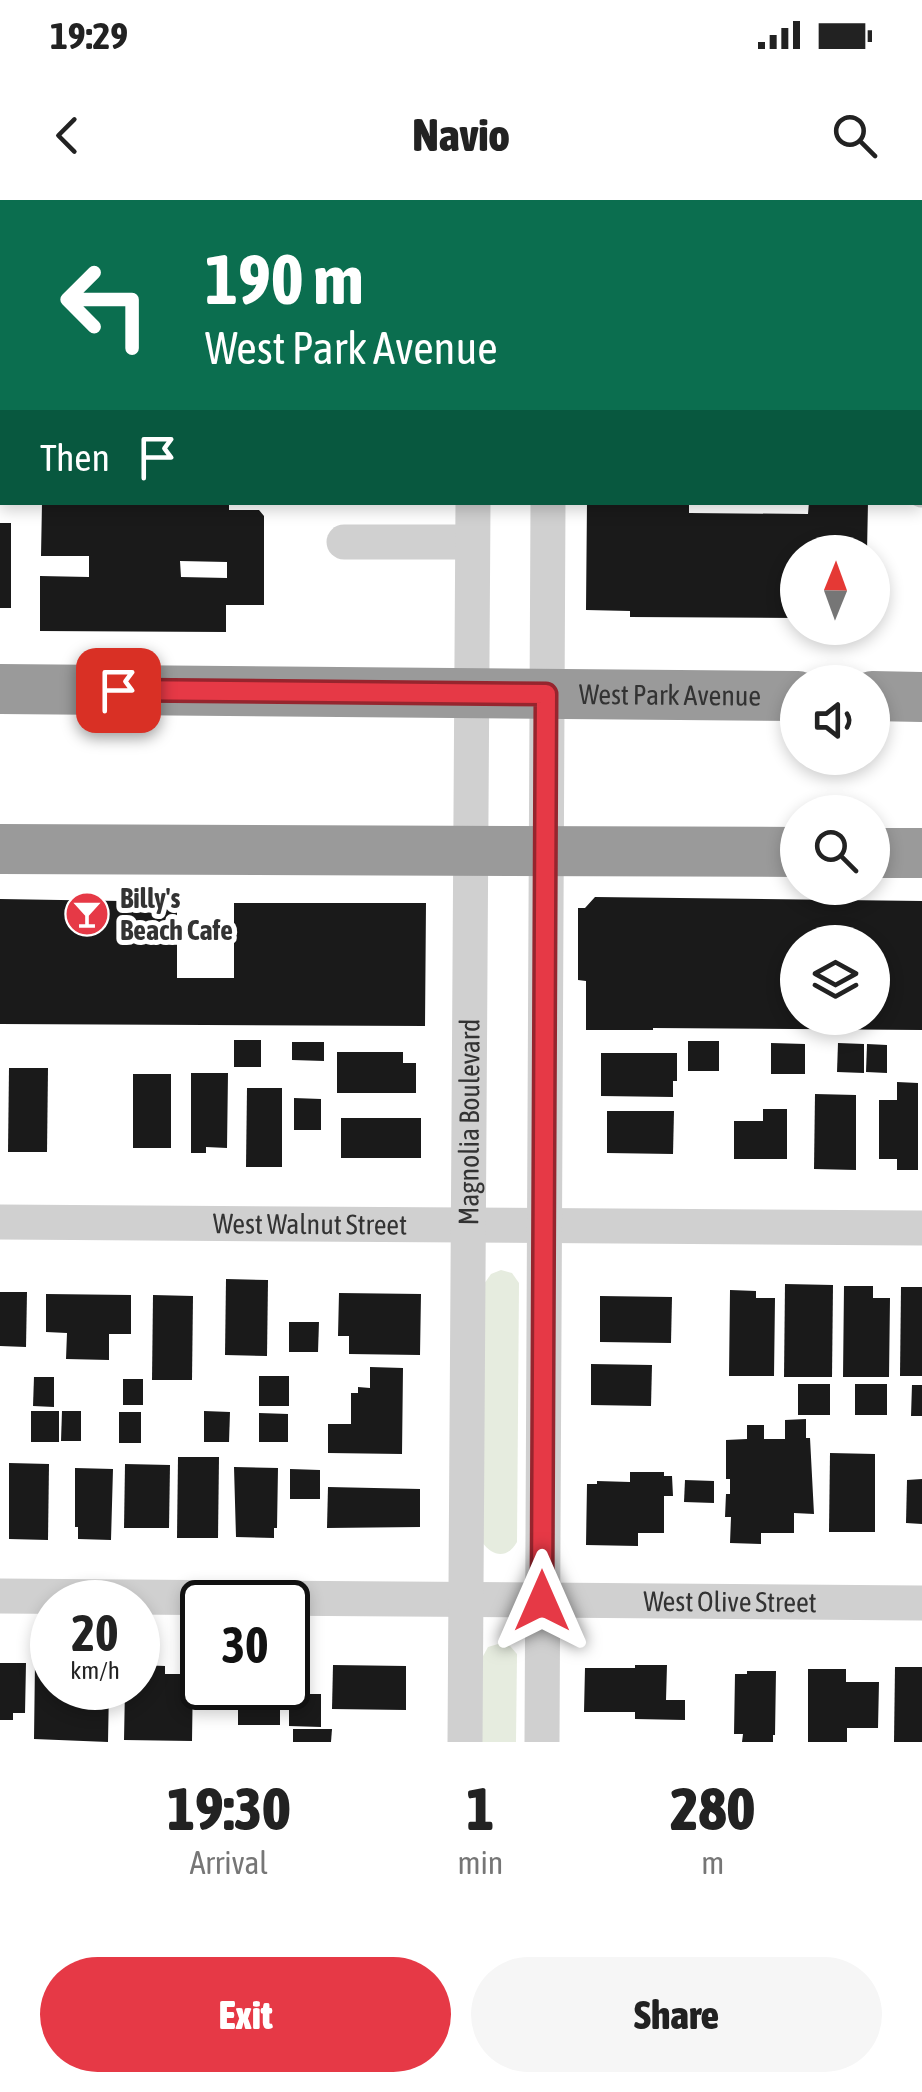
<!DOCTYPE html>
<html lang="en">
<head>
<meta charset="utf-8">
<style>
	body { margin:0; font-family:"Asap Condensed",sans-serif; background:#f6f6f6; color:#222; height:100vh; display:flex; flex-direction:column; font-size:38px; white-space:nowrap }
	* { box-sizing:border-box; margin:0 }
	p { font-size:32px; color:#767676 }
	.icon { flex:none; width:55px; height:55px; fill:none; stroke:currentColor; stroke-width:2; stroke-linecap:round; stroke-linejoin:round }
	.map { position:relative; height:1542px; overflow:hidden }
	.details { display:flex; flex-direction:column; background:#fff; flex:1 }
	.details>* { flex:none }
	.banner { position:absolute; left:0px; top:0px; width:922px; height:305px; box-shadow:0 5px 15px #0003; background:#0b6e4f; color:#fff; overflow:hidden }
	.needle { width:65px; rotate:1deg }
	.tools { position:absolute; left:780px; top:335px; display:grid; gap:20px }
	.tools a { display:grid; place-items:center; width:110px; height:110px; border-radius:50%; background:#fff; box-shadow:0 5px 15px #0003; font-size:50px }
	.speed { position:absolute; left:30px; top:1380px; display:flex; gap:20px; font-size:50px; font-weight:700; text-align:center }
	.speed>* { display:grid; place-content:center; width:130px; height:130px; border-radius:50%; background:#fff; box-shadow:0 5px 15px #0003; line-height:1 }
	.speed small { font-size:25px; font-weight:400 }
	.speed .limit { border:5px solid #111; border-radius:15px; background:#fff; color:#111 }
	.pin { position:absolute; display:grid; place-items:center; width:85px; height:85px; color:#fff; margin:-42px; border-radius:20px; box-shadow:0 5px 15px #0006 }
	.me { position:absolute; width:110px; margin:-55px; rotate:0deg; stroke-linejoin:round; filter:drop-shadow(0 0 8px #0008) }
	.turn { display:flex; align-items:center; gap:35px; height:210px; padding:0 40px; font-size:45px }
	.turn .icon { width:130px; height:130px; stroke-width:2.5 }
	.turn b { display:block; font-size:70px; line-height:85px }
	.then { display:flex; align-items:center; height:95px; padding:0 40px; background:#0003; gap:20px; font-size:38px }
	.eta { display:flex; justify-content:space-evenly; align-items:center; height:170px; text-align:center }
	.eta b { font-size:60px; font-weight:800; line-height:70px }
	.cta { display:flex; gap:20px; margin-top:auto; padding:20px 40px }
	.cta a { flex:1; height:115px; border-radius:60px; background:#e63946; color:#fff; font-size:40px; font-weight:800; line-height:115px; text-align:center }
	.cta a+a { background:#f6f6f6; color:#222 }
	.status { display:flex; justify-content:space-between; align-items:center; height:70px; padding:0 50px; background:#fff; direction:ltr }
	.status svg { height:28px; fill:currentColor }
	header { display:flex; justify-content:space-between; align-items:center; height:130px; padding:0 40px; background:#fff; font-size:45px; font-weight:800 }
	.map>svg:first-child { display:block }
	.green { fill:#e6ecdf }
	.building { fill:#1a1a1a; fill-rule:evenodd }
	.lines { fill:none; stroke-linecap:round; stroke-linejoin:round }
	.minor { stroke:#d0d0d0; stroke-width:35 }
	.highway { stroke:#9a9a9a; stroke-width:50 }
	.route-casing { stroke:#96252e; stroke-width:25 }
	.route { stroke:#e63946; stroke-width:18 }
	.labels { text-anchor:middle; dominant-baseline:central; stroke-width:10; stroke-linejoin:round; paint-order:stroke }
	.street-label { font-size:28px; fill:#333; stroke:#fff }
	.poi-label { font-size:28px; font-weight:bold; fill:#333; stroke:#fff; text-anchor:start }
</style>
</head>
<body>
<div class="status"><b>19:29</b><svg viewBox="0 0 49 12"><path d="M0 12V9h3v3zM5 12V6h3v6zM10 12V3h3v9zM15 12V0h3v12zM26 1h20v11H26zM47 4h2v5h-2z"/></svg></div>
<header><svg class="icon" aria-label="back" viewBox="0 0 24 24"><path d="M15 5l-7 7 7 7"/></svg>Navio<svg class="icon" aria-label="search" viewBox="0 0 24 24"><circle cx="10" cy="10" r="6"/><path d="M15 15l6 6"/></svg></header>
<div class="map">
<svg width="922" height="1542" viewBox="0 0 922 1542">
	<rect width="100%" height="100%" fill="#fff"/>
	<g class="green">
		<path d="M501,1070L512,1073L519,1083L517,1342C507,1359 493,1357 482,1342L484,1084L491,1074Z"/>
		<polygon points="498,1444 510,1446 517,1454 516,1542 480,1542 482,1458 488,1447"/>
	</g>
	<g class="building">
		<polygon points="587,302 689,302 689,313 808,314 809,302 868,302 867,352 798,352 798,418 630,417 630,411 586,410"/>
		<path d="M42,303L229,304V310H259L264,316V405H226V432L40,431V376L89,377V356H41ZM180,361L227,362V378L181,377Z"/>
		<rect x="0" y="323" width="11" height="85"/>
		<polygon points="121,695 177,695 177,778 234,778 234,703 426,703 425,826 0,824 0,699 121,701"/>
		<path d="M595,697L922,701V830L653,828V830H586V781L578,780V708H585ZM798,742H872V818H798Z"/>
		<rect x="234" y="840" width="27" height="27"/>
		<rect x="688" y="841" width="31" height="30"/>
		<polygon points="292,842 324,842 324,861 292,860"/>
		<polygon points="771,843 805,844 805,874 771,874"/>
		<polygon points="838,843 864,844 864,873 837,872"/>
		<polygon points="867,844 887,845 887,873 866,872"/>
		<polygon points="337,852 403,852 403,863 416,863 416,893 337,893"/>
		<polygon points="601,853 677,853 677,881 673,881 673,897 601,896"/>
		<polygon points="9,868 48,868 47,952 8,952"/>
		<polygon points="191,873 228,873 227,948 206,947 206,953 191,953"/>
		<rect x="133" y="874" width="38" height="74"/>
		<polygon points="897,882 918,883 918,970 897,970 897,959 879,959 879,900 897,900"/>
		<polygon points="247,888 282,888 282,967 246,967"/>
		<polygon points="815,894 856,895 856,970 814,969"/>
		<polygon points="294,898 321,899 321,930 294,930"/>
		<polygon points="763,909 787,909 787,959 734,959 734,921 763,921"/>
		<polygon points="607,911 674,911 673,954 607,953"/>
		<rect x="341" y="918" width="80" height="40"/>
		<polygon points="226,1079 268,1080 267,1156 225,1155"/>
		<polygon points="785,1084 833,1085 832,1177 784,1177"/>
		<polygon points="844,1086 873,1086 873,1098 890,1098 889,1177 843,1177"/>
		<polygon points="901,1087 922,1087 922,1176 900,1176"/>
		<polygon points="730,1090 756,1091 756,1098 775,1098 774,1176 729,1176"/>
		<polygon points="0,1092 27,1092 26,1147 0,1146"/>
		<polygon points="339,1093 421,1094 420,1155 349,1154 349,1136 338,1136"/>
		<polygon points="46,1094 131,1095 131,1134 109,1134 109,1160 66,1159 67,1133 46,1132"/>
		<polygon points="153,1095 193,1096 192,1180 152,1180"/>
		<polygon points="600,1096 672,1097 671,1143 600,1142"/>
		<polygon points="289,1122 319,1122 318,1152 289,1152"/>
		<polygon points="591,1164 652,1165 651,1206 591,1205"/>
		<polygon points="370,1167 403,1168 402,1254 328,1253 328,1224 351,1224 351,1193 358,1193 358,1187 370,1188"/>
		<rect x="259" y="1176" width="30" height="30"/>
		<polygon points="34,1177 54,1177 54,1207 33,1206"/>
		<rect x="123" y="1179" width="20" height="26"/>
		<rect x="798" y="1184" width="32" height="31"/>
		<rect x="855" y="1184" width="32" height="31"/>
		<polygon points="912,1185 922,1185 922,1216 911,1216"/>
		<rect x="31" y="1211" width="28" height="31"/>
		<polygon points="62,1211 81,1211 81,1241 61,1241"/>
		<polygon points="204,1211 230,1212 229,1242 204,1242"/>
		<rect x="119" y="1212" width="22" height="31"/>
		<polygon points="259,1213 288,1214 288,1242 259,1242"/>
		<polygon points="806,1219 806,1238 810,1238 814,1314 794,1313 794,1333 761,1333 761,1344 730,1343 731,1317 725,1317 726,1294 730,1294 730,1279 726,1279 726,1240 747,1239 747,1225 764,1225 764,1239 785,1239 785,1220"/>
		<polygon points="830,1253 875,1254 875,1332 829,1332"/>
		<polygon points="178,1257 219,1257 218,1338 177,1338"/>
		<polygon points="9,1263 49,1264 48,1340 9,1339"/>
		<polygon points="125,1264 170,1265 169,1328 124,1328"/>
		<polygon points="234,1267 278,1268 277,1328 274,1328 274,1338 236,1337"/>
		<polygon points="75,1268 113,1269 111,1340 78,1339 78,1327 75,1327"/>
		<polygon points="290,1269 320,1270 320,1299 290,1299"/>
		<polygon points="630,1272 664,1272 664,1276 672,1276 673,1296 664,1296 664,1333 638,1333 638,1346 586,1345 587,1284 597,1284 597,1281 630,1282"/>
		<polygon points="922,1279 922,1324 906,1323 907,1280"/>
		<polygon points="685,1280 714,1281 714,1303 684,1302"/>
		<polygon points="328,1287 420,1289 420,1327 327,1328"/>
		<polygon points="35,1462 52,1462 52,1488 109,1488 108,1542 34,1539"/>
		<polygon points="0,1463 26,1463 25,1513 13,1513 13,1520 0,1520"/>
		<polygon points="138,1465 165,1466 165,1474 193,1474 192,1541 124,1540 125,1488 138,1488"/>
		<polygon points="333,1465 406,1466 406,1510 332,1509"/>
		<polygon points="635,1465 667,1465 666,1500 685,1500 685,1520 635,1519 635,1512 584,1512 585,1468 635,1468"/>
		<polygon points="895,1467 922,1467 922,1542 894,1542"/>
		<polygon points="808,1469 846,1469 846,1482 879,1482 878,1528 847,1528 847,1542 808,1542"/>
		<polygon points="747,1471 776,1471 775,1535 773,1535 773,1542 742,1542 743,1534 734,1534 735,1474 747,1474"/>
		<rect x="238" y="1488" width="42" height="37"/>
		<polygon points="289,1494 321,1494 321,1527 289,1526"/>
		<polygon points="293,1529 332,1529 331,1542 293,1542"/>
	</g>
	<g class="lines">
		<g class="minor">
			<polyline points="475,2 475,0"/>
			<polyline points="549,2 549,0"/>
			<polyline points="0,99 2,99"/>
			<polyline points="920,106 922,106"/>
			<polyline points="920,287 922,290"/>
			<polyline points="344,342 472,342"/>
			<path id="s1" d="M0,1022L922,1028"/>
			<path id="s2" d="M0,1396L922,1403"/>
			<path id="s3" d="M465,1542L473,302"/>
			<polyline points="542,1542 548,302"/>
		</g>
		<g class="highway">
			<path id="s4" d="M0,489L798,496"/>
			<polyline points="872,496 922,497"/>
			<polyline points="0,649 798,652"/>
			<polyline points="872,653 922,653"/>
		</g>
	</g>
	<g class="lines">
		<defs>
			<polyline id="route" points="118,490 546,494 542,1401"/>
		</defs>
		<use href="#route" class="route-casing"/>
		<use href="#route" class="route"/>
	</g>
	<defs>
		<symbol id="bar-disc" viewBox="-11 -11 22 22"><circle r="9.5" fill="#e63946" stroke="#fff"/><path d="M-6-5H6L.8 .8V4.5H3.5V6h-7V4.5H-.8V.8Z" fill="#fff"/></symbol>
	</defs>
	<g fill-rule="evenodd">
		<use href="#bar-disc" x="62" y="689" width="50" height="50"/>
	</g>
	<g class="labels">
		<g class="street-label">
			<text stroke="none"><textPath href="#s4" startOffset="670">West Park Avenue</textPath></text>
			<text stroke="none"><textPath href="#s3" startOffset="620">Magnolia Boulevard</textPath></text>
			<text stroke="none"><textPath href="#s1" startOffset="310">West Walnut Street</textPath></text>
			<text stroke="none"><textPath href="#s2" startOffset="730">West Olive Street</textPath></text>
		</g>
		<g class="poi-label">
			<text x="120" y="698">Billy's<tspan x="120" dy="32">Beach Cafe</tspan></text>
		</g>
	</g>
</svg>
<div class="tools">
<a><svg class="needle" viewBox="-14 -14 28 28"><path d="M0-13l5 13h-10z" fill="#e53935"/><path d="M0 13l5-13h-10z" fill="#767676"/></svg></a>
<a><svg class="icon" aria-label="sound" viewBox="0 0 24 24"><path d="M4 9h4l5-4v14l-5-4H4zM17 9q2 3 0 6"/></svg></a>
<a><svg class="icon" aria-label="search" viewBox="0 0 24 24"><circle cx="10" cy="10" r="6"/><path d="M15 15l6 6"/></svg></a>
<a><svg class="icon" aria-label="layers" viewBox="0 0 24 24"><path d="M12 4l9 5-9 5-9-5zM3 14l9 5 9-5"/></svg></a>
</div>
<div class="speed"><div>20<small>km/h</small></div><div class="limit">30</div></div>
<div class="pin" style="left:118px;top:490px;background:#d93025"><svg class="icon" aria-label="arrive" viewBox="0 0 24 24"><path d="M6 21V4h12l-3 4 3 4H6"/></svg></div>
<svg class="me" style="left:542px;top:1401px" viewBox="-20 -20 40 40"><path d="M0-17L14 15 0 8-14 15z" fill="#e63946" stroke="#fff" stroke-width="4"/></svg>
<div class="banner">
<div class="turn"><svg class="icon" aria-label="left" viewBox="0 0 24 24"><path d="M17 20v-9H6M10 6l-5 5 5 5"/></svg><div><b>190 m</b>West Park Avenue</div></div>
<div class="then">Then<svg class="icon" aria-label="arrive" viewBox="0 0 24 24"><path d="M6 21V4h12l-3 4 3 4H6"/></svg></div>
</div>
</div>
<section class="details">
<div class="eta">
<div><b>19:30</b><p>Arrival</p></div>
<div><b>1</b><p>min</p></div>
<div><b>280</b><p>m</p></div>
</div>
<div class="cta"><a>Exit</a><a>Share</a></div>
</section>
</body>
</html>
